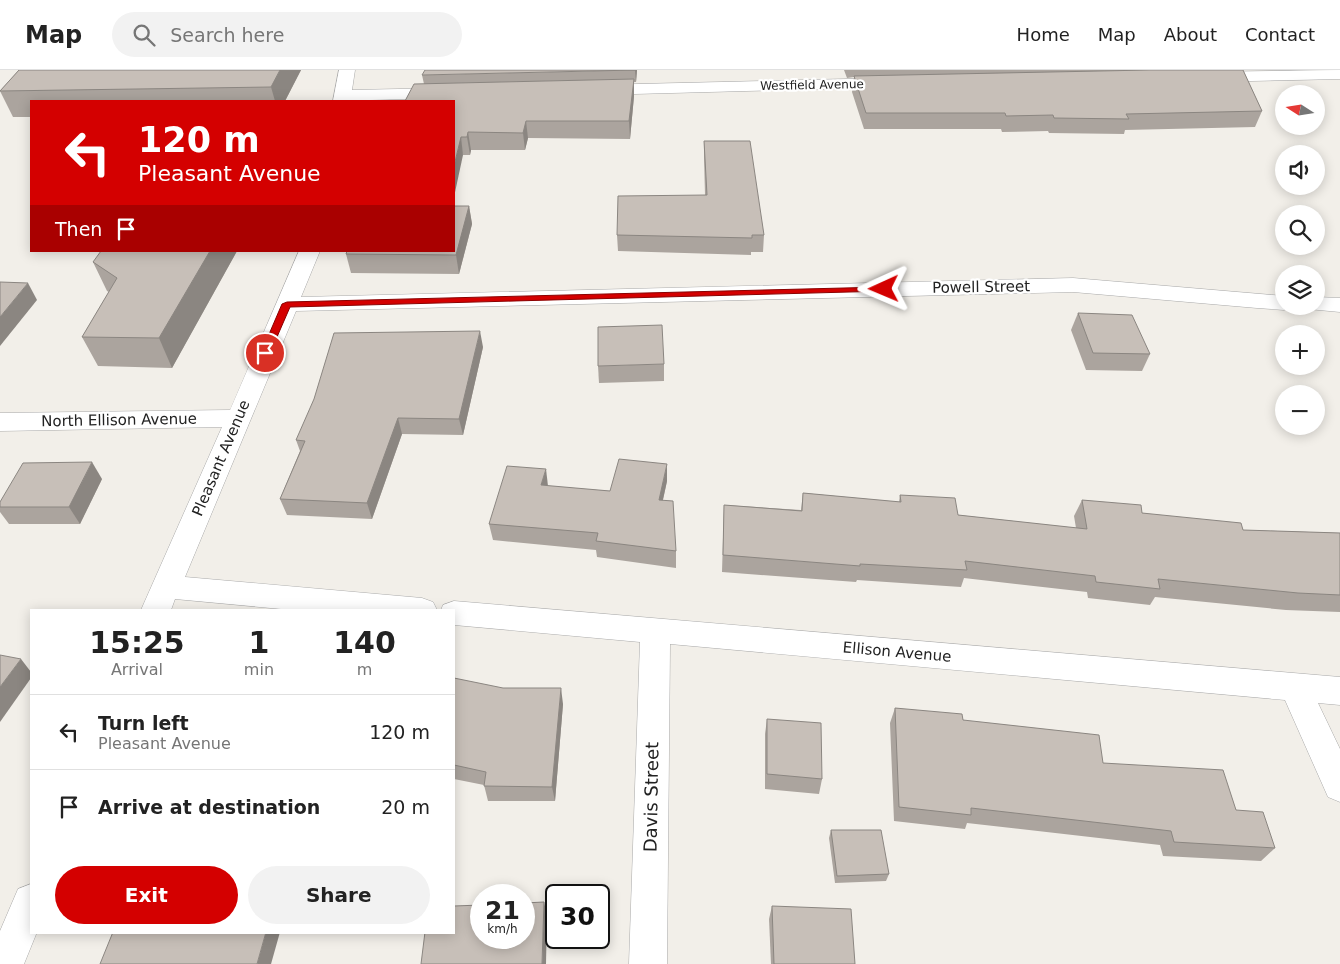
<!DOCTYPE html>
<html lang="en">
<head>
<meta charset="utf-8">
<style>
	body { margin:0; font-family:"DejaVu Sans",sans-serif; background:#f2f2f2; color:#222; height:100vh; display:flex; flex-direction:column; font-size:19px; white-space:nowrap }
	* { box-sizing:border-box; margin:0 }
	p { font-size:16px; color:#767676 }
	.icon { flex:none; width:28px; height:28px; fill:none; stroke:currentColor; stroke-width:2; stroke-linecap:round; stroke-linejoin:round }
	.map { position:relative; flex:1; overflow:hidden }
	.side { position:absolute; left:30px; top:539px; width:425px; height:325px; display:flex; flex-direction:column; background:#fff; border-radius:0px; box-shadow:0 2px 12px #0003 }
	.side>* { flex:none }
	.hud { position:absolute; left:30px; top:30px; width:425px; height:152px; border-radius:0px; box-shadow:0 2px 12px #0003; background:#d40000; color:#fff; overflow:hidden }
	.needle { width:32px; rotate:282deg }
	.controls { position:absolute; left:1275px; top:15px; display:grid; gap:10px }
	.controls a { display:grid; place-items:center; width:50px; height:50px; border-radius:50%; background:#fff; box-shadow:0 2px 12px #0003; font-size:25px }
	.speed { position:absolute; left:470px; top:814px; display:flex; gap:10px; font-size:25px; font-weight:700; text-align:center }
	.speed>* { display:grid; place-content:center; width:65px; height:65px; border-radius:50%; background:#fff; box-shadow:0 2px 12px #0003; line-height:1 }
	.speed small { font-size:12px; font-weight:400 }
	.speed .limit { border:2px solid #111; border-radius:8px; background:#fff; color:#111 }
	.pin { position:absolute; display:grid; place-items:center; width:42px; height:42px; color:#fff; margin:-21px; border:2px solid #fff; border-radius:50%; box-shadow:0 1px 5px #0007 }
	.me { position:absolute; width:55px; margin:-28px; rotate:269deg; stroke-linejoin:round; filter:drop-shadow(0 0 4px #0008) }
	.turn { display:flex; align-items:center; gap:18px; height:105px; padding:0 25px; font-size:22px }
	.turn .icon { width:65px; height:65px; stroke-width:2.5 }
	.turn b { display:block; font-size:35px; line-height:42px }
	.then { display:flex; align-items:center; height:48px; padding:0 25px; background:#0003; gap:10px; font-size:19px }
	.eta { display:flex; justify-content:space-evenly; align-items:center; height:85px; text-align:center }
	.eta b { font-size:30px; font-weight:700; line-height:35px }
	.action { display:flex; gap:10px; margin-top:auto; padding:10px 25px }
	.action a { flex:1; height:58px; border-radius:30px; background:#d40000; color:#fff; font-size:20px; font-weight:700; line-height:58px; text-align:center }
	.action a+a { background:#f2f2f2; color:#222 }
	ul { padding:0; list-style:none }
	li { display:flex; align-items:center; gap:15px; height:75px; padding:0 25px; border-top:1px solid #e0e0e0 }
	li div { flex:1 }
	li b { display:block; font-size:19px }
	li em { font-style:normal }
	header { display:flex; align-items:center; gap:30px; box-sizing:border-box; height:70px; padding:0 25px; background:#fff; border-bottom:1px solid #e0e0e0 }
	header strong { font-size:24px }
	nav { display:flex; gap:28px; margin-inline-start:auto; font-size:18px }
	.search { width:350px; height:45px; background:#f2f2f2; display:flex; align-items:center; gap:12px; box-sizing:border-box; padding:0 18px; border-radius:28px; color:#767676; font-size:19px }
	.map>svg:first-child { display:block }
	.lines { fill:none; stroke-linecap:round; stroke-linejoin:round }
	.minor-casing { stroke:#a9a9a9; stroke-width:1 }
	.minor { fill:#fff; fill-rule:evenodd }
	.wall { fill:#aba49e }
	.shaded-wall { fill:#8b8681 }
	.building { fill:#c7bfb8; stroke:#8b8681 }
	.route { fill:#d40000; stroke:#8a0000 }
	.labels { text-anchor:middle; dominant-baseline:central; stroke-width:4.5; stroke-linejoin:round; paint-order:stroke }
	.far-street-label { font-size:12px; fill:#222; stroke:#fff }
	.street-label { font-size:15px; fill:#222; stroke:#fff }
	.near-street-label { font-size:18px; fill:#222; stroke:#fff }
</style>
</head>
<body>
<header>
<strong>Map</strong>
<div class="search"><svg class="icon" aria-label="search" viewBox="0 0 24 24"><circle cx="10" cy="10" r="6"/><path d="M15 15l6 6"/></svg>Search here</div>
<nav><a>Home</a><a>Map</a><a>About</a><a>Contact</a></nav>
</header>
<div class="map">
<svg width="1340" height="894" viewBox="0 0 1340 894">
	<rect width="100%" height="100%" fill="#f2efe9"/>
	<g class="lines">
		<defs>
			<g id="minor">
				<polygon points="339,0 355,0 352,20 446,18 452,19 455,23 452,27 446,28 333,31"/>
				<polygon points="1340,0 1340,9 1209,12 1203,11 1201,7 1203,3 1209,2"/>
				<polygon points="891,8 897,9 900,13 897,17 597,25 591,24 588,20 591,16 597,15"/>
				<polygon points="299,181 320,181 301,227 1073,208 1284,226 1284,236 1293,236 1284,240 1257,238 1073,222 296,241 185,507 422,528 433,532 437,540 292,540 175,529 171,540 141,540 222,357 0,361 0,343 230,340"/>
				<polygon points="1316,227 1340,228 1340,242 1308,239 1306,236 1316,236"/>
				<polygon points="454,531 1340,607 1340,635 1318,633 1340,679 1340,732 1328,727 1285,630 670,574 667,894 629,894 640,572 454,555 454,540 441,540 443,535"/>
				<polygon points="31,814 31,862 37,862 24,894 0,894 0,861 18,819"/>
			</g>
		</defs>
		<use href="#minor" class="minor-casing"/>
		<use href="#minor" class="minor"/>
	</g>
	<g class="wall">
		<polygon points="19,0 301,0 285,31 31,31 31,47 13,47 0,21"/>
		<polygon points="637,0 636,12 634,12 634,26 630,69 528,68 525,80 471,80 470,85 463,85 424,14 422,5"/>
		<polygon points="844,0 1243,0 1262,41 1255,57 1125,60 1124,64 1049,63 1048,61 1002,62 1001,59 864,59 852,22 854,7 847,8"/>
		<polygon points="704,71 764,165 763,182 751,182 751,185 618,181 617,165 705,125 704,87"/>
		<polygon points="469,136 472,154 459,204 351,203 346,184"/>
		<polygon points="237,181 172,298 98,296 82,267 109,222 107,221 93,192"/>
		<polygon points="1078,243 1150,284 1142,301 1086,300 1071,260"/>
		<polygon points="483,277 463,365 402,364 372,449 287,445 280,429 300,381 296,370"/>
		<polygon points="664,294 664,311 599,313 598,296"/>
		<polygon points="102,409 80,454 9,454 0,442 0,432"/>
		<polygon points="667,411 663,430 676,481 676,498 597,487 596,480 493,470 489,454 548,416 610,421"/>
		<polygon points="803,423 899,432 900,425 958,445 1076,458 1074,446 1082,430 1142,443 1243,460 1340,463 1340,542 1286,540 1155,527 1150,535 1088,528 1087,522 964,508 961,517 857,510 856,512 722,502 724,435 801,440"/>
		<polygon points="454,608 563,634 555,731 488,731 484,715 454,709"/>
		<polygon points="895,638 963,650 1103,693 1236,740 1275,778 1261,791 1163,786 1160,775 967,753 965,759 894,751 890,653"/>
		<polygon points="767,649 822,709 819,724 765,719 765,664"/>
		<polygon points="831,760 889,804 886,811 835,813 829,768"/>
		<polygon points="772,836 855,894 771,894 769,849"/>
	</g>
	<g class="shaded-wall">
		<polygon points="280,0 301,0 285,31 275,31 271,17"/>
		<polygon points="635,0 637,0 636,12"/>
		<polygon points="634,9 634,26 630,69 629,51"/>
		<polygon points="526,51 528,68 525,80 523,63"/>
		<polygon points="468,62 471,80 470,85 467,67"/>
		<polygon points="461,67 463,85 454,127 454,96"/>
		<polygon points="469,136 472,154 459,204 456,185"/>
		<polygon points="210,181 237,181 172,298 159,268"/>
		<polygon points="28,213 37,230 0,276 0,247"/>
		<polygon points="480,261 483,277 463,365 459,349"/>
		<polygon points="398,348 402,364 372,449 367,433"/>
		<polygon points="92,392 102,409 80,454 69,437"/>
		<polygon points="667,394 667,411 659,447 659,430"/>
		<polygon points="546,399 548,416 541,415"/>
		<polygon points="21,589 31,602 31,608 0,652 0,617"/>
		<polygon points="561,618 563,634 555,731 552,717"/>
		<polygon points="544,832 547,845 546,894 542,894"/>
		<polygon points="266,862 280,862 271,894 257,894"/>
	</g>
	<g class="building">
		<polygon points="19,0 280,0 271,17 0,21"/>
		<polygon points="425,0 635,0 422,5"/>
		<polygon points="1149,0 1243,0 1262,41 1126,44 1129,49 1054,48 1053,45 1006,46 1005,43 866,43 854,6"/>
		<polygon points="634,9 629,51 526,51 523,63 468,62 467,67 461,67 454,96 454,31 405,31 414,14"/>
		<polygon points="704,71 750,71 764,165 752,165 752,168 617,165 618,126 707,125"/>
		<polygon points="454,136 469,136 456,185 346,184 347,181 454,181"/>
		<polygon points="101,181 210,181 159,268 82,267 117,208 93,192"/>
		<polygon points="0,212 28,213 0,247"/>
		<polygon points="1078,243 1132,245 1150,284 1093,283"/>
		<polygon points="662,255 664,294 598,296 598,257"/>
		<polygon points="480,261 459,349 398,348 367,433 280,429 305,371 296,370 314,329 334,263"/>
		<polygon points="619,389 667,394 659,430 673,431 676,481 596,471 598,463 489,454 507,396 546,399 541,415 610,421"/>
		<polygon points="92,392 69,437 0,437 0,432 23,393"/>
		<polygon points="803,423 901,432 900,425 955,428 958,445 1087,459 1082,430 1141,435 1142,443 1241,453 1243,460 1340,463 1340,525 1298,523 1158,509 1160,519 1096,512 1095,506 965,491 967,500 860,494 860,496 723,485 724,435 802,441"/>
		<polygon points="0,585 21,589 0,617"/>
		<polygon points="454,608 503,618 561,618 552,717 484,716 486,702 454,695"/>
		<polygon points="895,638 962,644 963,650 1099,665 1103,693 1223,700 1236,740 1263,742 1275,778 1174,772 1171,761 971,738 971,745 899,737"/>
		<polygon points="767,649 821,653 822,709 767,704"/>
		<polygon points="831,760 881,760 889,804 837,806"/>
		<polygon points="544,832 542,894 421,894 425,862 454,862 454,836 481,835 481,868 524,868 524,833"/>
		<polygon points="772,836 851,839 855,894 774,894"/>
		<polygon points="113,862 266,862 257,894 100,894"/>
	</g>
	<polygon class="route" points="884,217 888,219 887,221 290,237 270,283 265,286 261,283 282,234 287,232"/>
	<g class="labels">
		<g class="far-street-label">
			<text transform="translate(812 15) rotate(-1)">Westfield Avenue</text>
		</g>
		<g class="street-label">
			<text transform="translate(981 217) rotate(-1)">Powell Street</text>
			<text transform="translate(119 350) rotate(-1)">North Ellison Avenue</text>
			<text transform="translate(221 388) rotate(-67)">Pleasant Avenue</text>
			<text transform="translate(897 582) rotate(5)">Ellison Avenue</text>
		</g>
		<g class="near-street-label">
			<text transform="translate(651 727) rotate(-89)">Davis Street</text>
		</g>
	</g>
</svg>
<div class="controls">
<a><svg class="needle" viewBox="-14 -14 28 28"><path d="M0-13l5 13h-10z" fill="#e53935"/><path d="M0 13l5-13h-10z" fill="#767676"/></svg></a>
<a><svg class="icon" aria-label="sound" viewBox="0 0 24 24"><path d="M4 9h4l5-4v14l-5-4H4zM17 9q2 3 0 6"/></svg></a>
<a><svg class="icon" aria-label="search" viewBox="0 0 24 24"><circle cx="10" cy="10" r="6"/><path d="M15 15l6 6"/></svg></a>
<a><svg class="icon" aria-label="layers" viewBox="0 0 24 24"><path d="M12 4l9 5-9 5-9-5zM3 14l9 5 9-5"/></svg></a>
<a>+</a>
<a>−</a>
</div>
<div class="speed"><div>21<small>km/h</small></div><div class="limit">30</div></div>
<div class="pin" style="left:265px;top:283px;background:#d93025"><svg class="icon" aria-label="arrive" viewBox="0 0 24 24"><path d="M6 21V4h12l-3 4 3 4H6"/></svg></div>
<svg class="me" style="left:884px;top:219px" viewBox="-20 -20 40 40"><path d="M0-17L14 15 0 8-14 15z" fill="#d40000" stroke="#fff" stroke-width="4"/></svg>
<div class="hud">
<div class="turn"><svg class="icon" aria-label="left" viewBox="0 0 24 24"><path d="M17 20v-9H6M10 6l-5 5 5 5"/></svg><div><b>120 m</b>Pleasant Avenue</div></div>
<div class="then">Then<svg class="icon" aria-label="arrive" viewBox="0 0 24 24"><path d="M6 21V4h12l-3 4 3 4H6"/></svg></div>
</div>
<section class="side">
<div class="eta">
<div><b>15:25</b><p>Arrival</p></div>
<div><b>1</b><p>min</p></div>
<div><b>140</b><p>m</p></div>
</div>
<ul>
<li><svg class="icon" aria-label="left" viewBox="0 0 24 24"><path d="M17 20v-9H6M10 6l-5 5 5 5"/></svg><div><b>Turn left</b><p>Pleasant Avenue</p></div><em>120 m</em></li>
<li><svg class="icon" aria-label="arrive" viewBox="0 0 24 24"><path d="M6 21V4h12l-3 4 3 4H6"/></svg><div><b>Arrive at destination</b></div><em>20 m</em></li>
</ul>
<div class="action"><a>Exit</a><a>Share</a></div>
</section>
</div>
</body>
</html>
